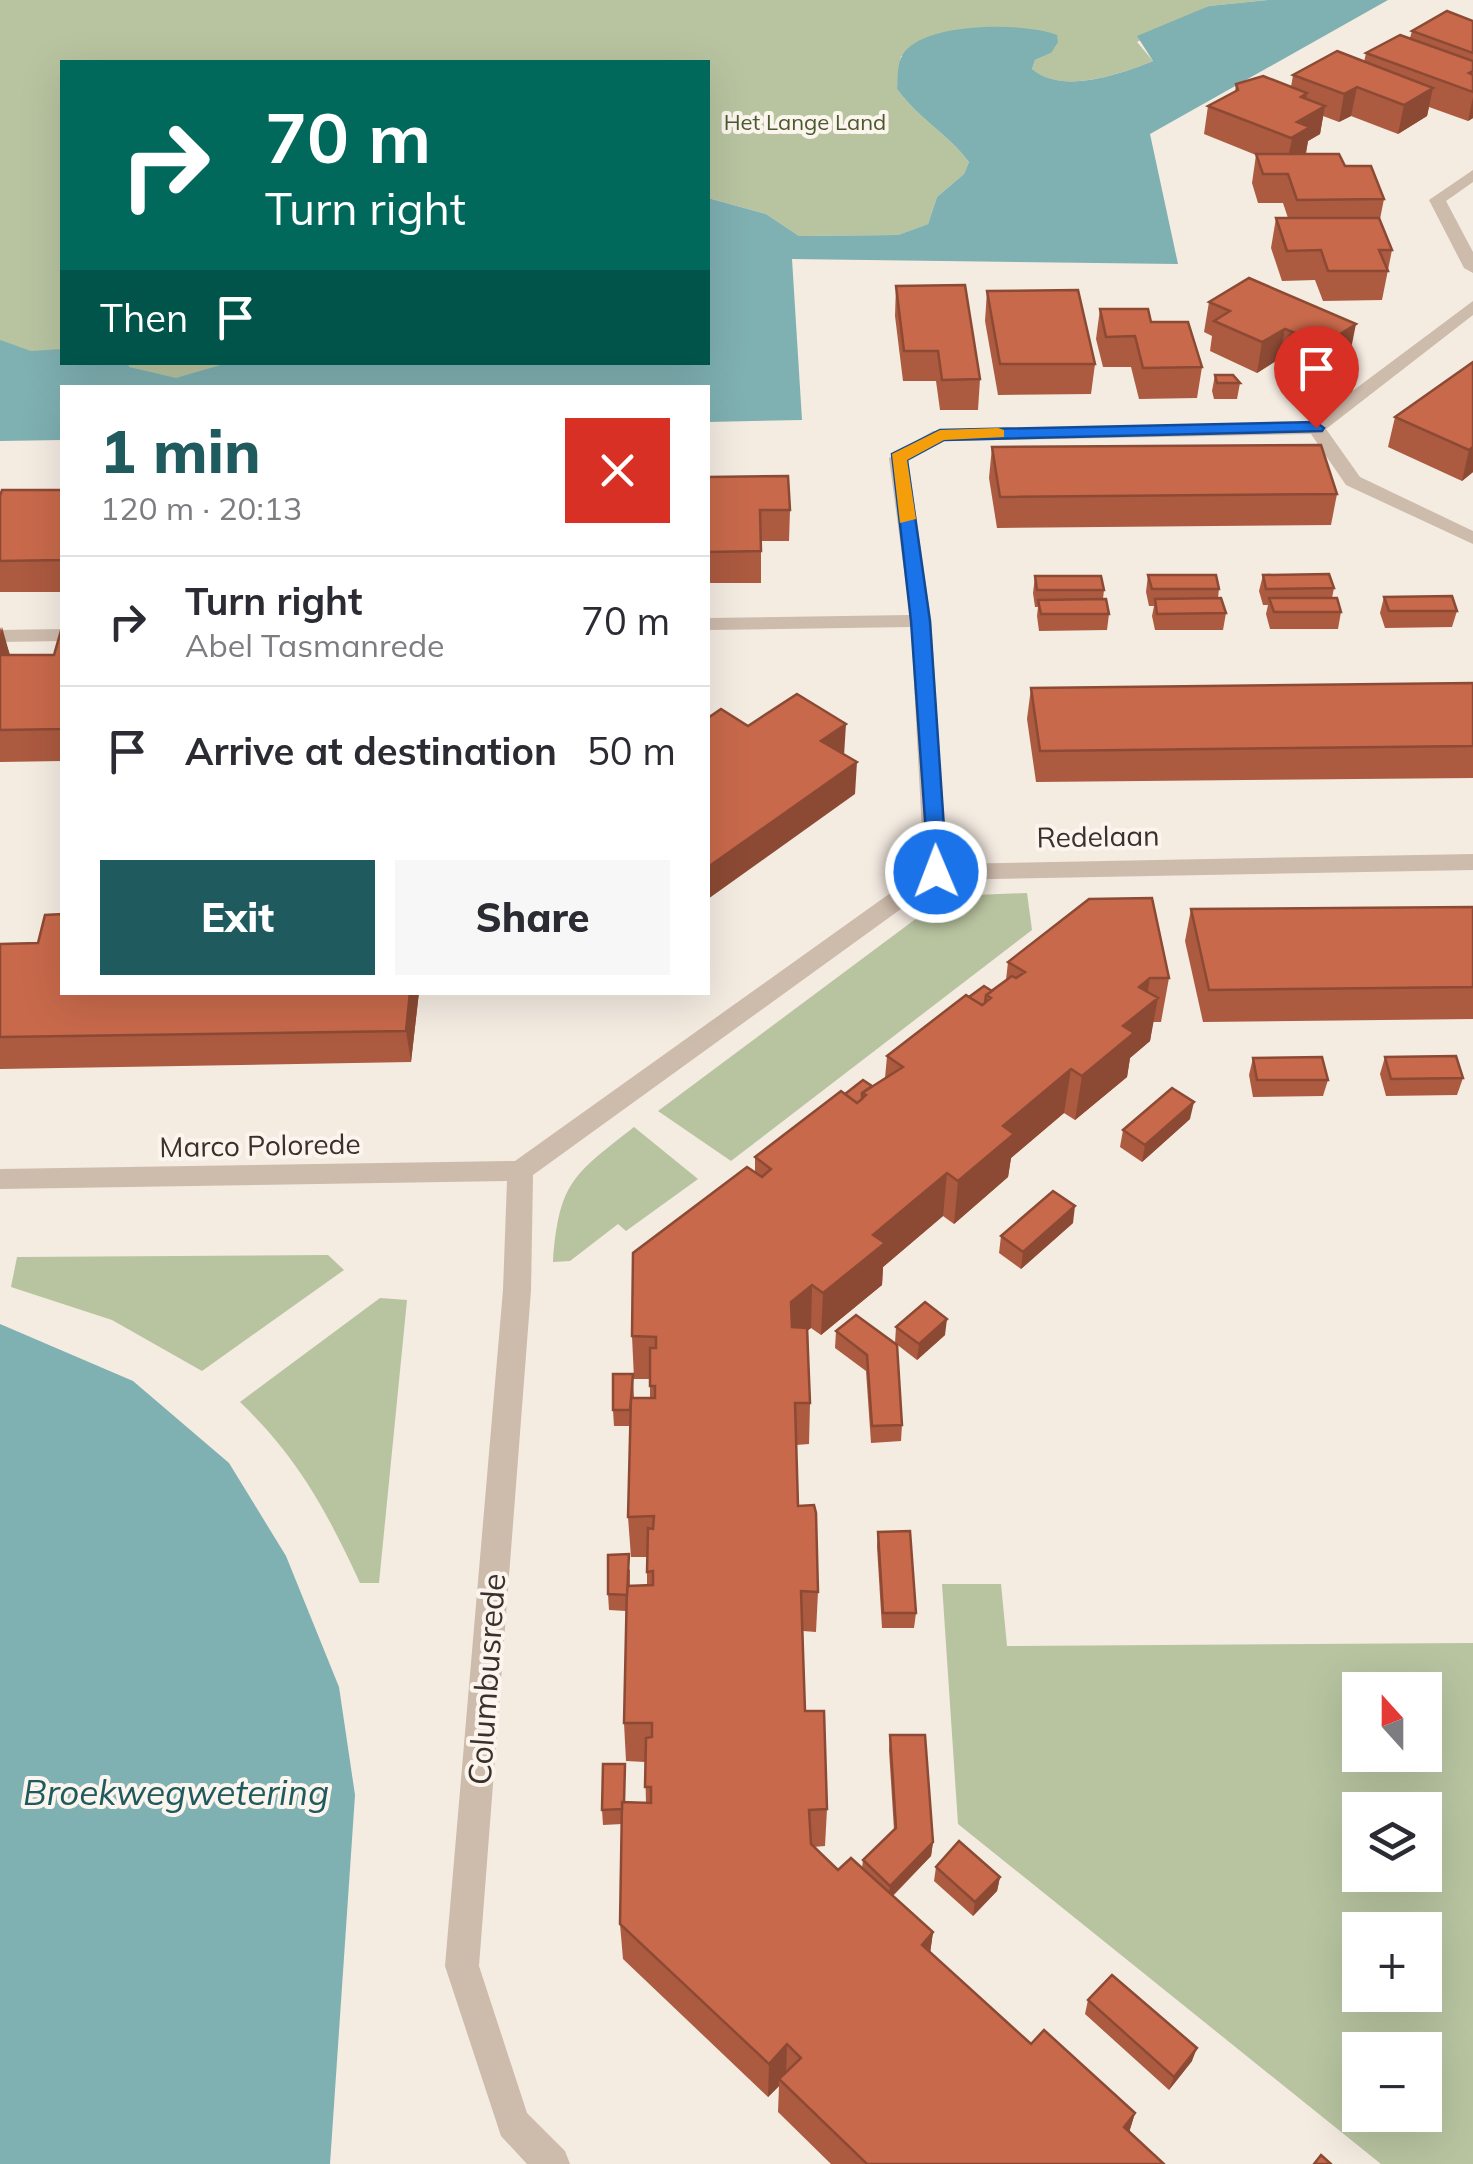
<!DOCTYPE html>
<html lang="en">
<head>
<meta charset="utf-8">
<style>
	body { margin:0; font-family:Mulish,sans-serif; background:#f7f7f7; color:#2b2b33; height:100vh; display:flex; flex-direction:column; font-size:38px; white-space:nowrap }
	* { box-sizing:border-box; margin:0 }
	p { font-size:32px; color:#7c7c81 }
	.icon { flex:none; width:55px; height:55px; fill:none; stroke:currentColor; stroke-width:2; stroke-linecap:round; stroke-linejoin:round }
	.map { position:relative; flex:1; overflow:hidden }
	.side { position:absolute; left:60px; top:385px; width:650px; height:610px; display:flex; flex-direction:column; background:#fff; border-radius:0px; box-shadow:0 10px 40px #0002 }
	.side>* { flex:none }
	.banner { position:absolute; left:60px; top:60px; width:650px; height:305px; border-radius:0px; box-shadow:0 10px 40px #0002; background:#00695c; color:#fff; overflow:hidden }
	.needle { width:65px; rotate:339deg }
	.fabs { position:absolute; left:1342px; top:1672px; display:grid; gap:20px }
	.fabs a { display:grid; place-items:center; width:100px; height:100px; border-radius:0px; background:#fff; box-shadow:0 10px 40px #0002; font-size:50px }
	.pin { position:absolute; display:grid; place-items:center; width:85px; height:85px; color:#fff; margin:-102px -42px; border-radius:50% 50% 50% 0; rotate:-45deg; box-shadow:0 0 10px #0007 }
	.pin .icon { rotate:45deg }
	.me { position:absolute; width:110px; margin:-55px; rotate:359deg; stroke-linejoin:round; filter:drop-shadow(0 0 8px #0008) }
	.turn { display:flex; align-items:center; gap:35px; height:210px; padding:0 40px; font-size:45px }
	.turn .icon { width:130px; height:130px; stroke-width:2.5 }
	.turn b { display:block; font-size:70px; line-height:85px }
	.then { display:flex; align-items:center; height:95px; padding:0 40px; background:#0003; gap:20px; font-size:38px }
	.round { display:grid; place-items:center; flex:none; width:105px; height:105px; border-radius:0px; background:#f7f7f7 }
	.head { display:flex; align-items:center; justify-content:space-between; height:170px; padding:0 40px }
	h1 { font-size:60px; font-weight:800; line-height:75px; color:#1f5a5e }
	.primary-button { display:flex; gap:20px; margin-top:auto; padding:20px 40px }
	.primary-button a { flex:1; height:115px; border-radius:0px; background:#1f5a5e; color:#fff; font-size:40px; font-weight:800; line-height:115px; text-align:center }
	.primary-button a+a { background:#f7f7f7; color:#2b2b33 }
	ul { padding:0; list-style:none }
	li { display:flex; align-items:center; gap:30px; height:130px; padding:0 40px; border-top:2px solid #e1e1e2 }
	li div { flex:1 }
	li b { display:block; font-size:38px }
	li em { font-style:normal }
	.map>svg:first-child { display:block }
	.green { fill:#b8c4a0; fill-rule:evenodd }
	.water { fill:#7fb0b2 }
	.lines { fill:none; stroke-linecap:round; stroke-linejoin:round }
	.minor { fill:#cdbbac; fill-rule:evenodd }
	.wall { fill:#ac5a40 }
	.shaded-wall { fill:#8c4a34 }
	.building { fill:#c8694b; stroke:#8c4a34; stroke-width:2.5 }
	.route { fill:#1a73e8; stroke:#114b97; stroke-width:2.5 }
	.slow { fill:#f59e0b }
	.labels { text-anchor:middle; dominant-baseline:central; stroke-width:8; stroke-linejoin:round; paint-order:stroke }
	.far-park-label { font-size:22px; fill:#4a5a2e; stroke:#fbf5ee }
	.street-label { font-size:28px; fill:#3b302b; stroke:#fbf5ee }
	.near-street-label { font-size:32px; fill:#3b302b; stroke:#fbf5ee }
	.near-water-label { font-size:35px; font-style:italic; fill:#1f5a5e; stroke:#fbf5ee }
</style>
</head>
<body>
<div class="map">
<svg width="1473" height="2164" viewBox="0 0 1473 2164">
	<rect width="100%" height="100%" fill="#f4ebe1"/>
	<g class="green">
		<path d="M0,0H1268L1209,6L1137,42L1153,61C1121,74 1061,95 1032,69L1035,60L1051,53L901,56L897,89C918,118 948,134 969,162L964,174L937,197L928,224L898,235L799,236L766,214L708,198V62H62V362L263,363L184,388L0,361Z"/>
		<polygon points="1027,893 1032,930 731,1161 658,1111 925,912 975,895"/>
		<path d="M634,1127L698,1179L626,1231L618,1224L570,1261L553,1262C559,1182 573,1175 634,1127Z"/>
		<polygon points="328,1255 344,1270 202,1371 112,1320 11,1287 17,1257"/>
		<path d="M380,1298L407,1300L379,1583H360C326,1510 299,1459 240,1402Z"/>
		<path d="M942,1584H1001L1007,1646L1473,1643V2164H1381L958,1824ZM1360,1690H1425V1755H1360ZM1360,1810H1425V1875H1360ZM1360,1930H1425V1995H1360ZM1360,2050H1425V2115H1360Z"/>
	</g>
	<g class="water">
		<path d="M1268,0H1388L1150,134L1178,264L792,259L802,420L708,422V388H62V440L0,441V340L31,351L62,349V362L128,363L129,367L176,378L231,362H708V198L766,214L799,236L898,235L928,224L937,197L964,174L969,162C948,134 918,118 897,89C898,80 897,67 901,58C917,21 1025,22 1057,35L1058,42L1051,53L1035,60L1032,69C1062,95 1121,74 1153,61L1137,36L1209,6Z"/>
		<polygon points="0,1324 133,1381 229,1463 286,1556 339,1687 355,1795 330,2164 0,2164"/>
	</g>
	<g class="lines">
		<g class="minor">
			<polygon points="1473,170 1473,182 1446,201 1473,252 1473,273 1464,268 1429,200"/>
			<polygon points="1473,301 1473,315 1326,429 1360,477 1473,531 1473,544 1346,485 1311,434 944,441 908,460 931,621 947,864 1473,854 1473,870 941,880 533,1175 531,1290 479,1966 527,2113 565,2151 570,2164 527,2164 501,2136 445,1966 503,1290 507,1181 0,1189 0,1169 515,1161 924,869 911,627 708,630 708,618 910,615 889,458 933,431 1311,422"/>
			<polygon points="62,629 62,641 0,642 0,630"/>
		</g>
	</g>
	<g class="wall">
		<polygon points="1473,21 1473,118 1468,121 1429,107 1427,116 1398,134 1351,116 1339,122 1323,116 1320,134 1308,141 1306,154 1345,166 1384,199 1380,219 1392,250 1382,300 1323,301 1315,280 1282,281 1271,248 1276,218 1288,218 1283,203 1258,203 1252,183 1256,155 1204,134 1208,106 1235,92 1236,84 1291,87 1293,75 1364,62 1366,53 1410,38 1412,31"/>
		<polygon points="1249,278 1350,354 1315,378 1286,365 1286,362 1279,359 1257,373 1210,351 1212,336 1204,332 1209,302"/>
		<polygon points="896,286 980,379 978,410 940,410 936,381 903,381 895,316"/>
		<polygon points="987,291 1095,364 1091,394 998,395 985,321"/>
		<polygon points="1100,309 1151,322 1202,367 1197,398 1139,399 1131,367 1103,367 1096,339"/>
		<polygon points="1473,362 1473,472 1462,481 1388,447 1395,417"/>
		<polygon points="1215,375 1240,383 1237,399 1214,399 1212,391"/>
		<polygon points="992,447 1337,494 1331,525 997,528 989,478"/>
		<polygon points="708,477 790,510 789,541 761,541 761,583 708,583"/>
		<polygon points="62,490 62,592 0,592 0,496"/>
		<polygon points="1148,575 1219,589 1218,598 1226,613 1223,630 1155,630 1152,616 1154,606 1149,606 1146,592"/>
		<polygon points="1263,575 1334,588 1332,598 1341,612 1338,629 1270,629 1266,614 1268,605 1263,605 1259,591"/>
		<polygon points="1035,576 1104,590 1103,599 1109,614 1107,630 1039,631 1037,616 1038,607 1035,607 1033,593"/>
		<polygon points="1384,597 1457,611 1452,627 1385,628 1380,613"/>
		<polygon points="0,627 10,655 54,655 62,627 62,761 0,762"/>
		<polygon points="1473,683 1473,778 1036,782 1027,719 1031,688"/>
		<polygon points="1473,907 1473,1019 1203,1022 1185,941 1191,909"/>
		<polygon points="38,943 62,992 419,992 411,1062 0,1069 0,944"/>
		<polygon points="1008,962 1169,978 1161,1022 1153,1022 1150,1041 1130,1058 1127,1077 1075,1120 1064,1113 1011,1158 1008,1177 954,1224 943,1216 883,1267 882,1285 821,1335 811,1328 808,1330 810,1403 809,1444 796,1445 798,1506 818,1592 816,1632 803,1631 805,1711 827,1809 825,1846 813,1847 838,1870 862,1868 863,1860 894,1830 889,1750 890,1735 933,1842 931,1856 893,1896 933,1932 930,1953 1031,2044 1135,2113 1129,2132 1164,2164 831,2164 778,2112 779,2086 768,2097 623,1959 620,1924 622,1824 603,1825 602,1810 625,1764 625,1802 646,1803 645,1762 626,1761 624,1723 626,1611 609,1610 608,1594 630,1569 630,1586 647,1585 647,1557 631,1557 628,1517 630,1426 614,1426 613,1410 633,1374 634,1398 650,1398 650,1379 634,1379 632,1336 755,1172 755,1157 845,1094 872,1086 885,1078 887,1056 969,997 992,991 1006,980"/>
		<polygon points="1385,1057 1463,1078 1457,1095 1386,1096 1380,1074"/>
		<polygon points="1253,1058 1328,1080 1323,1096 1253,1097 1249,1075"/>
		<polygon points="1190,1119 1142,1162 1120,1147 1123,1130"/>
		<polygon points="1073,1223 1021,1269 999,1253 1001,1236"/>
		<polygon points="856,1315 902,1425 901,1441 871,1443 866,1371 835,1348 836,1331"/>
		<polygon points="896,1327 945,1335 917,1360 895,1343"/>
		<polygon points="878,1532 916,1613 914,1628 882,1628 877,1547"/>
		<polygon points="936,1867 1000,1877 997,1891 973,1916 934,1881"/>
		<polygon points="1088,2000 1192,2061 1169,2090 1085,2014"/>
	</g>
	<g class="shaded-wall">
		<polygon points="1357,87 1351,116 1339,122 1344,94"/>
		<polygon points="1433,88 1427,116 1398,134 1404,105"/>
		<polygon points="1307,93 1303,119 1325,106 1320,134 1308,141 1305,156 1286,167 1301,97"/>
		<polygon points="1473,97 1473,118 1468,121"/>
		<polygon points="1356,324 1350,354 1315,378 1320,347"/>
		<polygon points="1285,329 1279,359 1257,373 1262,342"/>
		<polygon points="1473,447 1473,472 1462,481 1469,450"/>
		<polygon points="2,627 11,659 0,678 0,635"/>
		<polygon points="846,724 844,756 821,741"/>
		<polygon points="857,762 855,794 708,899 708,867"/>
		<polygon points="1150,978 1145,1008 1158,998 1150,1041 1130,1058 1127,1077 1075,1120 1082,1076 1123,1026 1139,987"/>
		<polygon points="410,992 419,992 411,1062 406,1031"/>
		<polygon points="1071,1069 1064,1113 1011,1158 1008,1177 954,1224 958,1181 1003,1126"/>
		<polygon points="1194,1102 1190,1119 1142,1162 1145,1145"/>
		<polygon points="947,1173 943,1216 883,1267 882,1285 821,1335 823,1293 873,1235"/>
		<polygon points="1075,1206 1073,1223 1021,1269 1023,1252"/>
		<polygon points="812,1285 811,1328 789,1345 791,1302"/>
		<polygon points="947,1319 945,1335 917,1360 919,1344"/>
		<polygon points="933,1842 931,1856 888,1900 890,1886"/>
		<polygon points="1000,1877 997,1891 973,1916 975,1902"/>
		<polygon points="933,1932 928,1968 922,1945"/>
		<polygon points="787,2044 786,2078 779,2079 779,2086 768,2097 769,2064"/>
		<polygon points="1197,2048 1192,2061 1169,2090 1174,2077"/>
		<polygon points="1135,2113 1125,2146 1124,2127"/>
	</g>
	<g class="building">
		<polygon points="1447,11 1473,21 1473,53 1412,31"/>
		<polygon points="1400,35 1473,61 1473,71 1469,73 1473,75 1473,92 1366,53"/>
		<polygon points="1337,51 1433,88 1404,105 1357,87 1344,94 1293,75"/>
		<polygon points="1263,76 1307,93 1301,97 1325,106 1297,122 1310,127 1291,138 1208,106 1238,90 1236,84"/>
		<polygon points="1256,154 1339,154 1345,166 1371,166 1384,199 1297,200 1288,174 1263,174"/>
		<polygon points="1276,218 1379,218 1392,250 1379,250 1388,271 1328,271 1321,250 1287,251"/>
		<polygon points="1249,278 1356,324 1320,347 1291,335 1295,333 1285,329 1262,342 1214,321 1230,311 1209,302"/>
		<polygon points="965,285 980,379 942,380 938,351 904,351 896,286"/>
		<polygon points="1078,290 1095,364 1000,364 987,291"/>
		<polygon points="1100,309 1148,309 1151,322 1188,322 1202,367 1143,368 1135,336 1106,337"/>
		<polygon points="1473,362 1473,447 1469,450 1395,417"/>
		<polygon points="1215,375 1233,375 1240,383 1217,383"/>
		<polygon points="1321,445 1337,494 1000,497 992,447"/>
		<polygon points="788,476 790,510 760,510 761,551 708,552 708,477"/>
		<polygon points="2,490 62,490 62,560 0,561 0,496"/>
		<polygon points="1329,574 1334,588 1266,589 1263,575"/>
		<polygon points="1148,575 1216,575 1219,589 1152,589"/>
		<polygon points="1035,576 1101,576 1104,590 1037,590"/>
		<polygon points="1452,596 1457,611 1389,611 1384,597"/>
		<polygon points="1221,598 1226,613 1157,614 1155,599"/>
		<polygon points="1269,598 1337,598 1341,612 1274,612"/>
		<polygon points="1106,599 1109,614 1041,614 1038,600"/>
		<polygon points="62,627 62,729 0,730 0,655 54,655"/>
		<polygon points="1473,683 1473,746 1040,751 1031,688"/>
		<polygon points="797,694 846,724 821,741 857,762 708,867 708,718 721,709 748,726"/>
		<polygon points="1152,898 1169,978 1150,978 1139,987 1158,998 1123,1026 1134,1033 1082,1076 1071,1069 1003,1126 1014,1134 958,1181 947,1173 873,1235 885,1243 823,1293 812,1285 791,1302 792,1327 807,1328 810,1403 795,1403 798,1506 814,1505 816,1513 818,1592 801,1591 805,1711 824,1711 827,1809 809,1810 811,1844 838,1870 851,1858 933,1932 922,1945 1031,2044 1044,2030 1135,2113 1124,2127 1164,2164 867,2164 779,2079 801,2058 787,2044 769,2064 620,1924 622,1802 651,1803 651,1787 645,1787 646,1738 652,1737 652,1723 624,1723 627,1586 653,1585 653,1571 647,1572 648,1528 653,1529 654,1516 628,1517 631,1398 655,1398 655,1386 650,1386 650,1348 656,1348 656,1337 632,1336 633,1253 747,1167 762,1177 771,1169 755,1157 841,1091 857,1103 866,1095 862,1093 903,1067 887,1056 966,995 982,1005 991,998 986,995 1012,976 1016,978 1025,972 1008,962 1089,899"/>
		<polygon points="1473,907 1473,987 1209,990 1191,909"/>
		<polygon points="62,914 62,992 410,992 406,1031 0,1037 0,944 38,943 45,915"/>
		<polygon points="984,986 992,991 986,995 985,1003 982,1005 969,997"/>
		<polygon points="1456,1056 1463,1078 1391,1079 1385,1057"/>
		<polygon points="1322,1057 1328,1080 1257,1080 1253,1058"/>
		<polygon points="863,1080 872,1086 862,1093 862,1099 857,1103 845,1094"/>
		<polygon points="1172,1088 1194,1102 1145,1145 1123,1130"/>
		<polygon points="1053,1191 1075,1206 1023,1252 1001,1236"/>
		<polygon points="925,1302 947,1319 919,1344 896,1327"/>
		<polygon points="856,1315 897,1345 902,1425 872,1426 867,1355 836,1331"/>
		<polygon points="613,1374 633,1374 630,1410 613,1410"/>
		<polygon points="910,1531 916,1613 883,1613 878,1532"/>
		<polygon points="629,1554 627,1595 608,1594 608,1555"/>
		<polygon points="890,1735 925,1735 933,1842 890,1886 863,1860 896,1828"/>
		<polygon points="603,1764 625,1764 624,1802 622,1802 622,1809 602,1810"/>
		<polygon points="959,1841 1000,1877 975,1902 936,1867"/>
		<polygon points="1112,1975 1197,2048 1174,2077 1088,2000"/>
		<polygon points="1321,2155 1331,2164 1314,2164"/>
	</g>
	<polygon class="route" points="1316,422 1324,428 1322,431 944,440 907,460 930,621 947,872 936,879 929,877 911,621 892,454 940,430"/>
	<polygon class="slow" points="998,428 1004,430 1004,437 944,440 907,460 916,519 900,523 892,454 940,430"/>
	<g class="labels">
		<g class="far-park-label">
			<text x="805" y="122">Het Lange Land</text>
		</g>
		<g class="street-label">
			<text transform="translate(1098 836) rotate(-1)">Redelaan</text>
			<text transform="translate(260 1145) rotate(-1)">Marco Polorede</text>
		</g>
		<g class="near-street-label">
			<text transform="translate(486 1679) rotate(-86)">Columbusrede</text>
		</g>
		<g class="near-water-label">
			<text x="176" y="1792">Broekwegwetering</text>
		</g>
	</g>
</svg>
<div class="fabs">
<a><svg class="needle" viewBox="-14 -14 28 28"><path d="M0-13l5 13h-10z" fill="#e53935"/><path d="M0 13l5-13h-10z" fill="#7c7c81"/></svg></a>
<a><svg class="icon" aria-label="layers" viewBox="0 0 24 24"><path d="M12 4l9 5-9 5-9-5zM3 14l9 5 9-5"/></svg></a>
<a>+</a>
<a>−</a>
</div>
<div class="pin" style="left:1316px;top:428px;background:#d93025"><svg class="icon" aria-label="arrive" viewBox="0 0 24 24"><path d="M6 21V4h12l-3 4 3 4H6"/></svg></div>
<svg class="me" style="left:936px;top:872px" viewBox="-20 -20 40 40"><circle r="17" fill="#1a73e8" stroke="#fff" stroke-width="3"/><path d="M0-11L8 9 0 5-8 9z" fill="#fff"/></svg>
<div class="banner">
<div class="turn"><svg class="icon" aria-label="right" viewBox="0 0 24 24"><path d="M7 20v-9h11M14 6l5 5-5 5"/></svg><div><b>70 m</b>Turn right</div></div>
<div class="then">Then<svg class="icon" aria-label="arrive" viewBox="0 0 24 24"><path d="M6 21V4h12l-3 4 3 4H6"/></svg></div>
</div>
<section class="side">
<div class="head"><div><h1>1 min</h1><p>120 m · 20:13</p></div><a class="round" style="background:#d93025;color:#fff"><svg class="icon" aria-label="close" viewBox="0 0 24 24"><path d="M6 6l12 12M18 6L6 18"/></svg></a></div>
<ul>
<li><svg class="icon" aria-label="right" viewBox="0 0 24 24"><path d="M7 20v-9h11M14 6l5 5-5 5"/></svg><div><b>Turn right</b><p>Abel Tasmanrede</p></div><em>70 m</em></li>
<li><svg class="icon" aria-label="arrive" viewBox="0 0 24 24"><path d="M6 21V4h12l-3 4 3 4H6"/></svg><div><b>Arrive at destination</b></div><em>50 m</em></li>
</ul>
<div class="primary-button"><a>Exit</a><a>Share</a></div>
</section>
</div>
</body>
</html>
